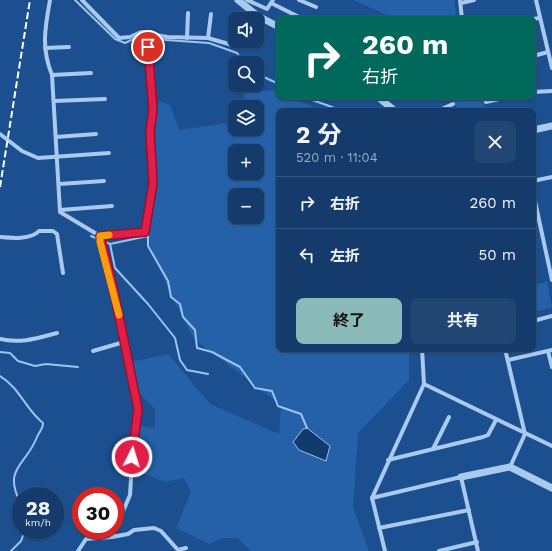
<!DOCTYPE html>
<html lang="ja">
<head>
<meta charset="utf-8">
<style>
	body { margin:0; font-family:"Work Sans","Noto Sans JP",sans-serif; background:#214673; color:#f1f3f6; height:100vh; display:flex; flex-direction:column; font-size:15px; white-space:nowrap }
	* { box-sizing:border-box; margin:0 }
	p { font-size:13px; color:#9dadc1 }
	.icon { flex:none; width:22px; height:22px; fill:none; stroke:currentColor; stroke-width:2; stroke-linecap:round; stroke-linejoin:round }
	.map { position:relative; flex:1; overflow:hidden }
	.sheet { position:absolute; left:276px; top:108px; width:260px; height:244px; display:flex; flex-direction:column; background:#143b6b; border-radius:8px; box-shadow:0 1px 3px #0004,0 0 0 1px #33557e }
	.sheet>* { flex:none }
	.hud { position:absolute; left:276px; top:16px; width:260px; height:84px; border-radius:8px; box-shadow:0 1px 3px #0004,0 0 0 1px #33557e; background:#00695c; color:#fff; overflow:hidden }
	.fabs { position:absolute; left:228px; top:12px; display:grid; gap:8px }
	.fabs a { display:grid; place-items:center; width:36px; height:36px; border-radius:8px; background:#143b6b; box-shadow:0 1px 3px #0004,0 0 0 1px #33557e; font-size:20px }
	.speed { position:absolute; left:12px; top:487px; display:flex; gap:8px; font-size:20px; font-weight:700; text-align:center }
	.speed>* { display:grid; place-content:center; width:52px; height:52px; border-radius:50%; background:#143b6b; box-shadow:0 1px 3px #0004,0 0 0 1px #33557e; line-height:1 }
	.speed small { font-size:10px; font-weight:400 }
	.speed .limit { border:6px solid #d22; background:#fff; color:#111 }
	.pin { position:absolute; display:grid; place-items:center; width:34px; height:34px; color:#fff; margin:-17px; border:2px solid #fff; border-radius:50%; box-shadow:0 1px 4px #0007 }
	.me { position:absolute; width:44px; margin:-22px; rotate:5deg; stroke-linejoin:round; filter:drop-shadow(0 0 3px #0008) }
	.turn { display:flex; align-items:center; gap:14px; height:84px; padding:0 20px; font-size:18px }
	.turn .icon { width:52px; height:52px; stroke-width:2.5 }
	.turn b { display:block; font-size:28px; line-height:34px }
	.round { display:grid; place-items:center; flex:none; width:42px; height:42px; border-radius:8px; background:#214673 }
	.head { display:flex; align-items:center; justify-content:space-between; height:68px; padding:0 20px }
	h1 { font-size:24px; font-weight:700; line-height:30px }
	.action { display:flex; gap:8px; margin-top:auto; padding:8px 20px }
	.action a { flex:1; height:46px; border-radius:8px; background:#8bbbb9; color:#111; font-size:16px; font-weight:700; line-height:46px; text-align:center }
	.action a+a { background:#214673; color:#f1f3f6 }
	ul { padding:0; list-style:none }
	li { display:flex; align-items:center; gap:12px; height:52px; padding:0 20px; border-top:1px solid #33557e }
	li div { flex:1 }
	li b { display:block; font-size:15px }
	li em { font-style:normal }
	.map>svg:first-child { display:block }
	.green { fill:#2461a8; fill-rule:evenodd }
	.water { fill:#123a6d; stroke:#9cc4f0 }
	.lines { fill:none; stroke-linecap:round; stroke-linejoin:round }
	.stream { stroke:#9cc4f0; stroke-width:2 }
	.minor { stroke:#a9c9ee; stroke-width:4 }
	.tertiary { stroke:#a9c9ee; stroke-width:7 }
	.rail { stroke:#fff; stroke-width:2; stroke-dasharray:7 3; stroke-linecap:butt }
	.route-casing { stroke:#92132f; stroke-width:10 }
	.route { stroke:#e11d48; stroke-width:7 }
	.slow { stroke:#f59e0b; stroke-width:7 }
</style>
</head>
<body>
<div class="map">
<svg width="552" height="551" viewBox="0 0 552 551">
	<rect width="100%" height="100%" fill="#1b4f8f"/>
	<g class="green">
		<polygon points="353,0 454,0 457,19 389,19 387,15"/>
		<path d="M244,85H255L259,91L276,90L279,92V97H288L325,111H279V349H409V380L358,433L353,507L369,551H251L237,538H223L209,544L176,528L191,492L184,478L165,482L132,469L137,425L155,428V409L139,393L131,362L168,354L210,404L279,434L281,405L194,339L170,293L150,247L148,226L153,190L156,121L159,101L170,105L179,130L235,122V129H257V107H245ZM235,151H257V173H235ZM235,195H257V217H235Z"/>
		<polygon points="452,97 479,97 487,111 458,111"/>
		<polygon points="547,282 552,308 533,312 533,285"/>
	</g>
	<polygon class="water" points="307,428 330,446 326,461 299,450 293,442 303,429"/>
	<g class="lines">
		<g class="stream">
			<polyline points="75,0 115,39 125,43 142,35 166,40 209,43 237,53 245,63"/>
			<polyline points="257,74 279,84"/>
			<polyline points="304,97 343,111"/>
			<polyline points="91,236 110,244 115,268 148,304 175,338 180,360 187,370 208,374"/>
			<polyline points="110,244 148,236 148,246 168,281 171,297 180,304 183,317 195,330 197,348 212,352 240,367 255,388 272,391 278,406 301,414 307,428"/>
			<polyline points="0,352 10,353 18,361 35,366 46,364 78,367"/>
			<path d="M0,376C20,388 26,410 43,423C43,429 39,432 37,437C26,466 2,468 21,504"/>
			<polyline points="11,551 21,541 25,530"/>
		</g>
		<g class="minor">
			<path d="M50,0C45,28 41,48 52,75L60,212L100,236L114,291L138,409L134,430L130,495L115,530"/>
			<polyline points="82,0 119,38 130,37 141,32 167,37 208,38 239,47"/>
			<polyline points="247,0 267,9 273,0"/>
			<polyline points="299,0 316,7"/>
			<polyline points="460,0 462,19"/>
			<polyline points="536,0 552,68"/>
			<polyline points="271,3 299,17"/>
			<polyline points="461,3 474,0"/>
			<polyline points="533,19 540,18"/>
			<polyline points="187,38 188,13"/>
			<polyline points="208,38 211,14"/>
			<polyline points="45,48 69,47"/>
			<polyline points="533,56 548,52"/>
			<polyline points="52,75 91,73"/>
			<polyline points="533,92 552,91"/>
			<polyline points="484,97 486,102 508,97"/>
			<polyline points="54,101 105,99"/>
			<polyline points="437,111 453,104"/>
			<polyline points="0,134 22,151 38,158 109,153"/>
			<polyline points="56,137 96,134"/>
			<polyline points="533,181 552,177"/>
			<polyline points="59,184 104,181"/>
			<polyline points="533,192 552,280"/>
			<polyline points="60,210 112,206"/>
			<polyline points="100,236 145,232 153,183 150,132 153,110 148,47 136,35"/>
			<path d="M0,237C11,238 31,240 39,231H53L57,234L63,273"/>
			<polyline points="533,321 552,316"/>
			<path d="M0,339C20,344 38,338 57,333"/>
			<polyline points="422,349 424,384"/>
			<polyline points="505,349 525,434 510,467"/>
			<polyline points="93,351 124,342"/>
			<polyline points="548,351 552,367"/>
			<polyline points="508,360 552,350"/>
			<polyline points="433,449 449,417"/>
			<polyline points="388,460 483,437 488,435 496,420"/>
			<polyline points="372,498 461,477 478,551"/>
			<polyline points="379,528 469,510"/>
			<polyline points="112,537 128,534 134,530 154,528 161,531 178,550 186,548"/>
			<polyline points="78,551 86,539 112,537 115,530"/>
			<polyline points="385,551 372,498 424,384 552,446"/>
			<polyline points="439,551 477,542"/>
		</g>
		<g class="tertiary">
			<polyline points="238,0 258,16 279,27"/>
			<polyline points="378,97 395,111"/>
			<polyline points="533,130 552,126"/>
			<polyline points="461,477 510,467 552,488"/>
		</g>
		<polyline class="rail" points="0,187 30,0"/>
	</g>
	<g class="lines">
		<defs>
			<polyline id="route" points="132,457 138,409 114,292 100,236 145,232 153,183 150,132 153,110 148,47"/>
		</defs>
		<use href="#route" class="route-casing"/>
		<use href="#route" class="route"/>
		<polyline class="slow" points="109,235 100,236 100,242 119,315"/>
	</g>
</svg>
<div class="fabs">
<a><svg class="icon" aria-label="sound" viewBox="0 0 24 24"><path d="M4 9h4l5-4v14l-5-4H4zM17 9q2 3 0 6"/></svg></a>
<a><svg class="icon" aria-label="search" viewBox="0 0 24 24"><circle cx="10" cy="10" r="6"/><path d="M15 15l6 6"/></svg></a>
<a><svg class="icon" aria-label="layers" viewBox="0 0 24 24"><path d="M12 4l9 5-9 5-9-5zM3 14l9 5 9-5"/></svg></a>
<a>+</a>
<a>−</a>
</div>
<div class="speed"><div>28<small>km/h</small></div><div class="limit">30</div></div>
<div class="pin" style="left:148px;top:47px;background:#d93025"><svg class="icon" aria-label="arrive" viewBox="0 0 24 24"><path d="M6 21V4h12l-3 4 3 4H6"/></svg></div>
<svg class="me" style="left:132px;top:457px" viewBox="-20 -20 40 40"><circle r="17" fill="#e11d48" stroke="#fff" stroke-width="3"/><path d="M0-11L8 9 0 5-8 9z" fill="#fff"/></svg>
<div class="hud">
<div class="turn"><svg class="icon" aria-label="right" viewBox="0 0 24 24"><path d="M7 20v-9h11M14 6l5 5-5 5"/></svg><div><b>260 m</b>右折</div></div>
</div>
<section class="sheet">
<div class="head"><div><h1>2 分</h1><p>520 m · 11:04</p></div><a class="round"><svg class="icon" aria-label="close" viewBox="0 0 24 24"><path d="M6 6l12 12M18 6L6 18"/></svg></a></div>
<ul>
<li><svg class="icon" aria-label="right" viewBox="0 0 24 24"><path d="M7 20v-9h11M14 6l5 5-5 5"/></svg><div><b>右折</b></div><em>260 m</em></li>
<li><svg class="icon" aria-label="left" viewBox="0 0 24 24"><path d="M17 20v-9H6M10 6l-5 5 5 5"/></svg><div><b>左折</b></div><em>50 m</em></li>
</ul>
<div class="action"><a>終了</a><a>共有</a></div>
</section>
</div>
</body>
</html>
